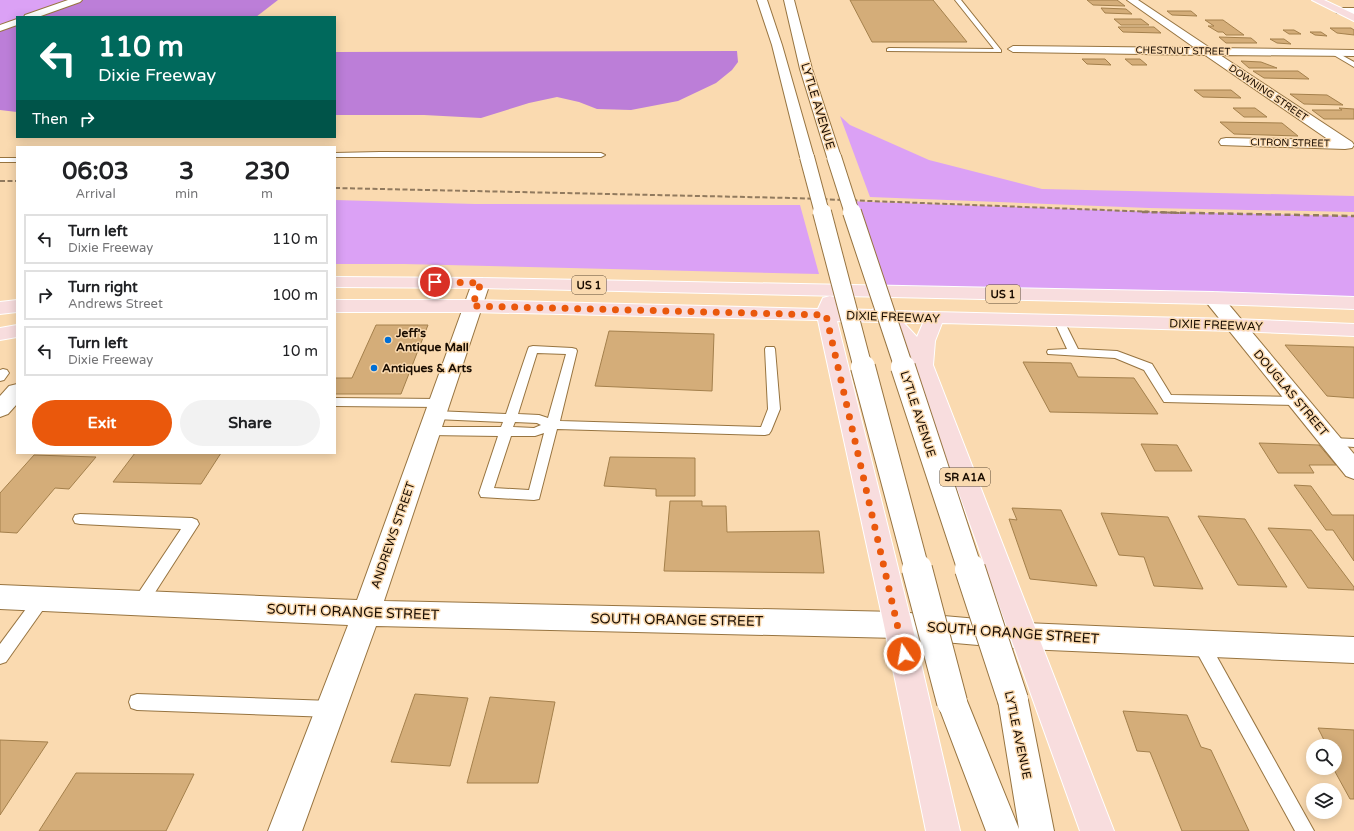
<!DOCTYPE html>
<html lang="en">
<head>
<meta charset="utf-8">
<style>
	body { margin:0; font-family:"Varela Round",sans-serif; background:#f2f2f2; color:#202124; height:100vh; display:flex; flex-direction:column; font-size:15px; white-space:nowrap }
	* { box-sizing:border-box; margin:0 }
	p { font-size:13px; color:#757577 }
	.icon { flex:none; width:22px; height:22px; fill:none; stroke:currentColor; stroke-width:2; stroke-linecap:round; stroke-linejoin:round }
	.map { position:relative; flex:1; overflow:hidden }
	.drawer { position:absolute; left:16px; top:146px; width:320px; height:308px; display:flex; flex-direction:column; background:#fff; border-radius:0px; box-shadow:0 2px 10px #0003 }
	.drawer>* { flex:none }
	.hud { position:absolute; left:16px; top:16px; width:320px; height:122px; border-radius:0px; box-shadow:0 2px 10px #0003; background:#00695c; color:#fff; overflow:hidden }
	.fabs { position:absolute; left:1306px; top:739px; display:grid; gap:8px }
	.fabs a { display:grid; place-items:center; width:36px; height:36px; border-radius:50%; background:#fff; box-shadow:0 2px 10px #0003; font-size:20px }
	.pin { position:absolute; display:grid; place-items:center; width:34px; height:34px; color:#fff; margin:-17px; border:2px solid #fff; border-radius:50%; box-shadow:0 1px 4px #0007 }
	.me { position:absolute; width:44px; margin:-22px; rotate:348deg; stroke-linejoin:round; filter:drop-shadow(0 0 3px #0008) }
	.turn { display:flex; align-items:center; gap:14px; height:84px; padding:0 16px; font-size:18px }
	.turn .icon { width:52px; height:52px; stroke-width:2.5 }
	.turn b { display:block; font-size:28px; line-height:34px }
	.then { display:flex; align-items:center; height:38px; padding:0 16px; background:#0003; gap:8px; font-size:15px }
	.eta { display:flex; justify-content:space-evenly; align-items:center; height:68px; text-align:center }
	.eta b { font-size:24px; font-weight:700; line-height:28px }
	.action { display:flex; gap:8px; margin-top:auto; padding:8px 16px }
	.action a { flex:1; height:46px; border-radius:24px; background:#ea580c; color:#fff; font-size:16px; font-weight:700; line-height:46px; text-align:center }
	.action a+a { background:#f2f2f2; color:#202124 }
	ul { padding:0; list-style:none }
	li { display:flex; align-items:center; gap:12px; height:50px; margin:0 8px 6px; padding:0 8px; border:2px solid #e0e0e0; border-radius:0px }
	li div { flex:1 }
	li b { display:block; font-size:15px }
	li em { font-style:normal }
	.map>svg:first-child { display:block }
	.green { fill:#dba1f5 }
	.forest { fill:#bc7ed8 }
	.building { fill:#d4ad79; stroke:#a4804c }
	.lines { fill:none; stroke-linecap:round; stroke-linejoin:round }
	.lane-casing { stroke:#977440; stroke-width:2 }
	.street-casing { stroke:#977440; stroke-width:2 }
	.secondary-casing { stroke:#977440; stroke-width:2 }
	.primary-casing { stroke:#fff; stroke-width:2 }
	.lane { fill:#fff; fill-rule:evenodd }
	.street { fill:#fff; fill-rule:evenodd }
	.secondary { fill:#fff; fill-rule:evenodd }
	.primary { fill:#f8ddde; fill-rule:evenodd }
	.rail-far1 { stroke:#917a5e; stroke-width:2; stroke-dasharray:5 2.5; stroke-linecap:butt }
	.rail { stroke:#917a5e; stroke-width:2.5; stroke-dasharray:6 3.5; stroke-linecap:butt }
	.secondary-bridge-far3-casing { stroke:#977440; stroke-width:16; stroke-linecap:butt }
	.secondary-bridge-far2-casing { stroke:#977440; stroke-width:20; stroke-linecap:butt }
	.secondary-bridge-far1-casing { stroke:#977440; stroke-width:26; stroke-linecap:butt }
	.secondary-bridge-casing { stroke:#977440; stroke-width:32; stroke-linecap:butt }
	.secondary-bridge-far3 { stroke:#fff; stroke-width:14 }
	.secondary-bridge-far2 { stroke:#fff; stroke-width:18 }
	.secondary-bridge-far1 { stroke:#fff; stroke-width:24 }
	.secondary-bridge { stroke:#fff; stroke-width:30 }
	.route { stroke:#ea580c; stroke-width:7; stroke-dasharray:0 12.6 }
	.poi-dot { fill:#006fd6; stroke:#fadab0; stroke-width:1.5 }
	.labels { text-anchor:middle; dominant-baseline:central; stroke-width:3; stroke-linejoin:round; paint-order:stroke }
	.far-street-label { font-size:10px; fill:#190c00; stroke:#fadab0 }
	.shield { fill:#fadab0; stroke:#5c4a35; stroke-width:1 }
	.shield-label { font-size:11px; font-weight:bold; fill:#190c00 }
	.street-label { font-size:12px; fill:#190c00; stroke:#fadab0 }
	.poi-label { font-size:12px; font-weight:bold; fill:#190c00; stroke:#fadab0; text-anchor:start }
	.near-street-label { font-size:14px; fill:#190c00; stroke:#fadab0 }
</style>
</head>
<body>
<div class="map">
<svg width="1354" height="831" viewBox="0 0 1354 831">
	<rect width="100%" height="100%" fill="#fadab0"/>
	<g class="green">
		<polygon points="0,0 77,0 29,17 17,17 17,22 0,28"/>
		<polygon points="840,116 850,125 929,160 1042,189 1354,196 1354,212 1149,208 870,197"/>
		<polygon points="335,200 475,204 800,205 819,274 404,264 335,264"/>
		<polygon points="848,201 1153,212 1354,216 1354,303 884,291"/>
	</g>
	<g class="forest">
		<polygon points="77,0 278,0 256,17 29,17"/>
		<polygon points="17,22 17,112 0,110 0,28"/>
		<polygon points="737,51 738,62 732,70 716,83 678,101 631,110 597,109 579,102 557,97 529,103 481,118 424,115 335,115 335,52"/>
	</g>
	<g class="building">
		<polygon points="850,0 933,0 967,42 872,42"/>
		<polygon points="1087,0 1117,0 1125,6 1093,5"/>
		<polygon points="1101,8 1126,9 1132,14 1105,13"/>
		<polygon points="1167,11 1191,11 1197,16 1172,15"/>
		<polygon points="1114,19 1141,19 1149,25 1121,25"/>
		<polygon points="1205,20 1223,20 1244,35 1226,35 1223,32 1218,32 1208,26 1214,26"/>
		<polygon points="1118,27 1154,27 1161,33 1123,32"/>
		<polygon points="1330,28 1351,28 1354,30 1354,35 1337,33"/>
		<polygon points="1283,30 1294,30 1301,34 1289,34"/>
		<polygon points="1310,32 1321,32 1327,36 1315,35"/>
		<polygon points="1219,37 1251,38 1257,43 1226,43"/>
		<polygon points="1270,39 1284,39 1291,44 1277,43"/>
		<polygon points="1082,59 1105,59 1111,65 1087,64"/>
		<polygon points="1125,59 1140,59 1147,65 1132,65"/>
		<polygon points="1241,61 1261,62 1277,68 1249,68"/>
		<polygon points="1253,71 1298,71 1309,79 1264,78"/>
		<polygon points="1194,90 1231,90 1241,98 1203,97"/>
		<polygon points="1290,94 1327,95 1343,105 1304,104"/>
		<polygon points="1233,108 1255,108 1267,117 1244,117"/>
		<polygon points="1339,108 1354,109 1354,119 1324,119 1312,110 1342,110"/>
		<polygon points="1220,122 1282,123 1298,136 1234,134"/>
		<polygon points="376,325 428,325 401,394 335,394 335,378 352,378"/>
		<polygon points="609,331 714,334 712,391 595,386"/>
		<polygon points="1285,345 1354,347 1354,398 1327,396"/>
		<polygon points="1023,362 1071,363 1078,377 1134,378 1158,414 1050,412"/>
		<polygon points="1259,443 1319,445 1336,465 1309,465 1314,473 1278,473"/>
		<polygon points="1141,444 1177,445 1192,471 1155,471"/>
		<polygon points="135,453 221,453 201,484 113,482"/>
		<polygon points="34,455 96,457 69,489 55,488 17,533 0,532 0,493"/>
		<polygon points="610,457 695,458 695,496 656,496 656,489 604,486"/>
		<polygon points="1294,485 1311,486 1332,515 1354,515 1354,561 1333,530 1326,530"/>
		<polygon points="670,501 702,501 702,506 726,506 727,532 819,531 824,573 664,571"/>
		<polygon points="1012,508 1061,510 1097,586 1030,579 1009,519 1017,520"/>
		<polygon points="1101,513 1168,517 1203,589 1154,586 1144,557 1119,555"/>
		<polygon points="1198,516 1245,519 1287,587 1238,585"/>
		<polygon points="1268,528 1311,530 1354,587 1354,590 1308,588"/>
		<polygon points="415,694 468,698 450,766 391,762"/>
		<polygon points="490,697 555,702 538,783 467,783"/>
		<polygon points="1123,711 1187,715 1201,747 1211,750 1249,831 1182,831 1150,752 1137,751"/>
		<polygon points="1318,728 1354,730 1354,799 1350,799 1333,768 1335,768 1335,746 1327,746"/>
		<polygon points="0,740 48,742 0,815"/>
		<polygon points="76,773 194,774 166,831 39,831"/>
	</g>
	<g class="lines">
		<defs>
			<g id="lane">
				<polygon points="955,0 961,0 1001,50 1001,52 887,51 887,49 889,48 994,49"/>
				<polygon points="1332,52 1336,52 1354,62 1354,67 1332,54"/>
				<polygon points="380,152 601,153 605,155 601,157 335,157 335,153"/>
				<rect x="0" y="158" width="17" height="4"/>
				<polygon points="1059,318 1064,321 1078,349 1117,351 1152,364 1171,395 1297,397 1301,398 1303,401 1301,404 1297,405 1164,402 1144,370 1115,358 1048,354 1047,352 1048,350 1067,349 1054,321"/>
				<path d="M533,346L572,348L576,349L577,351L560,421L761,427L768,409L765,349L766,347H774L775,349L780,409L771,431L769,434L765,435L557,429L539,499L534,500L481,497L479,493L498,436L429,435L425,434L423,431L425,428L429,427H501L503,422L435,419L431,418L429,415L431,412L435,411L506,414L528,349L529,347ZM537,353L566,354L548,418L539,415L518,414ZM515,422L537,423L541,425L534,428L513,427ZM544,433L529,490L494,488L511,436H535Z"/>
				<polygon points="3,369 7,370 9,373 4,380 0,381 0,370"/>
				<polygon points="335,398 438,399 442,400 444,403 442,406 438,407 335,406"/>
				<polygon points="1331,438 1354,439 1354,447 1327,445 1325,442 1327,439"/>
				<polygon points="80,514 192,518 197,520 199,524 145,608 140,610 135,608 132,603 135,598 181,529 80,524 75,523 73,519 75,515"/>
				<polygon points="42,592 47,594 50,599 47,604 6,662 0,664 0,644 37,594"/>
				<polygon points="1201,637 1207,639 1314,831 1295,831 1195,649 1193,644 1195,639"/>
				<polygon points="137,694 331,701 337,703 339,709 337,715 331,717 137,710 131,708 129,702 131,696"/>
			</g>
			<g id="street">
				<polygon points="68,0 82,0 80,2 38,17 24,17 25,15"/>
				<polygon points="1127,0 1138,0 1210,48 1354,50 1354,56 1220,55 1352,142 1354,145 1352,148 1345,149 1221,145 1219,142 1221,139 1226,138 1329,140 1205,55 1013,52 1008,49 1013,46 1195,48"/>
				<polygon points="1340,8 1354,8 1354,14 1337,13 1335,11 1337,9"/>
				<polygon points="17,19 17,25 0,31 0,25"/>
				<polygon points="481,278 487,279 490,283 384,601 898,612 1025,623 1354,637 1354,663 1025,649 898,638 376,626 302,831 268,831 348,625 0,609 0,585 357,600 472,283 475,279"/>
				<polygon points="1213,292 1220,294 1354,454 1354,479 1346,476 1206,302 1204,298 1206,294"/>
				<polygon points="17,384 17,404 8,414 0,417 0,396 9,386"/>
			</g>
			<g id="secondary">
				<polygon points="757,0 767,0 782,45 814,157 812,160 807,161 802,160 800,157 772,45"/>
				<polygon points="784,0 794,0 812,69 841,157 839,160 834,161 829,160 827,157 800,69"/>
				<polygon points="1013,685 1024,690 1028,700 1054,831 986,831 937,702 941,691 952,687 963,691 1019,829 998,700 1002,690"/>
			</g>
			<g id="primary">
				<polygon points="1312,0 1324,0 1354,14 1354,21"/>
				<polygon points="335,277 481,278 1213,292 1354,297 1354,309 1213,304 481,288 335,287"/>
				<path d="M830,296L837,298L839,302L837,309L873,310L874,308C881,306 886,306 891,311L1234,319L1354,324V336L1234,331L942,323L935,341L933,365L1114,831H1080L913,365L899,339L881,322L837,321L912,625L960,831H926L884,625L818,320L472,312H335V300H472L818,309L823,298ZM904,323H923L917,337Z"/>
				<polygon points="17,300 17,312 0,314 0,302"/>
				<polygon points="17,325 17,337 0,340 0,328"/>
			</g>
		</defs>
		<use href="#lane" class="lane-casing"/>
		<use href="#street" class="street-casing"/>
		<use href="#secondary" class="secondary-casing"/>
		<use href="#primary" class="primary-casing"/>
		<use href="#lane" class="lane"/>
		<use href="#street" class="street"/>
		<use href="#secondary" class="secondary"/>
		<use href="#primary" class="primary"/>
		<g class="rail-far1">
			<polyline points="0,181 17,181"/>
			<polyline points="335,188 792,198 1181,213"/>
		</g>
		<polyline class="rail" points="1142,212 1354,216"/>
		<defs>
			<g id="secondary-bridge-far3">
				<polyline points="807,157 822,213"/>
				<polyline points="834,157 852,213"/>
			</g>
			<g id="secondary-bridge-far2">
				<polyline points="822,212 863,368"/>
				<polyline points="852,212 904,368"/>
			</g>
			<g id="secondary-bridge-far1">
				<polyline points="863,367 917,570"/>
				<polyline points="903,367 970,570"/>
			</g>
			<g id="secondary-bridge">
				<polyline points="917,569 952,702"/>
				<polyline points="970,569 1013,700"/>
			</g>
		</defs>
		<use href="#secondary-bridge-far3" class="secondary-bridge-far3-casing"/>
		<use href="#secondary-bridge-far2" class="secondary-bridge-far2-casing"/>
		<use href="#secondary-bridge-far1" class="secondary-bridge-far1-casing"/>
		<use href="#secondary-bridge" class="secondary-bridge-casing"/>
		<use href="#secondary-bridge-far3" class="secondary-bridge-far3"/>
		<use href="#secondary-bridge-far2" class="secondary-bridge-far2"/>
		<use href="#secondary-bridge-far1" class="secondary-bridge-far1"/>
		<use href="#secondary-bridge" class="secondary-bridge"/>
	</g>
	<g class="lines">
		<polyline class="route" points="435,282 481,283 472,306 826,315 904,654"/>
	</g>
	<g class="poi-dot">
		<circle cx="388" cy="340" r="4"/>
		<circle cx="374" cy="368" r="4"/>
	</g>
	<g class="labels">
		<g class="far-street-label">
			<text transform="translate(1183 51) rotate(1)">CHESTNUT STREET</text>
			<text transform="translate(1268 93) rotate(34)">DOWNING STREET</text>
			<text transform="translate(1290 143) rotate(1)">CITRON STREET</text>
		</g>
		<g class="shield">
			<rect x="572" y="276" width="34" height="18" rx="3"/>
			<rect x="986" y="285" width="34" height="18" rx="3"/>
			<rect x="940" y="468" width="50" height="18" rx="3"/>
		</g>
		<g class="shield-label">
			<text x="589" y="285">US 1</text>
			<text x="1003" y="294">US 1</text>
			<text x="965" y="477">SR A1A</text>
		</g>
		<g class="street-label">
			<text transform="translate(818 106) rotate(73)">LYTLE AVENUE</text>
			<text transform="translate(893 317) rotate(2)">DIXIE FREEWAY</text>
			<text transform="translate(1216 325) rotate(2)">DIXIE FREEWAY</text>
			<text transform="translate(1291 393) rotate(50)">DOUGLAS STREET</text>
			<text transform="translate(918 414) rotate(72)">LYTLE AVENUE</text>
			<text transform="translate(393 535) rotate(-71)">ANDREWS STREET</text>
			<text transform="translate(1018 735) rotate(78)">LYTLE AVENUE</text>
		</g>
		<g class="poi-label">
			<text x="396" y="333">Jeff's<tspan x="396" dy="14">Antique Mall</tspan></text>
			<text x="382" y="368">Antiques &amp; Arts</text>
		</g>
		<g class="near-street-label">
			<text transform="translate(353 612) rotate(2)">SOUTH ORANGE STREET</text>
			<text transform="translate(677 620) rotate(1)">SOUTH ORANGE STREET</text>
			<text transform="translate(1013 633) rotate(4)">SOUTH ORANGE STREET</text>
		</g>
	</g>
</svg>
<div class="fabs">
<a><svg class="icon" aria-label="search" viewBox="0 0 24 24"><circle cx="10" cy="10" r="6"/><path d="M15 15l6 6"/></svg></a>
<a><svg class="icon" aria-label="layers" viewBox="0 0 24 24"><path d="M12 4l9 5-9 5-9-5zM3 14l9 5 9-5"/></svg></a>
</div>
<div class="pin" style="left:435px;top:282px;background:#d93025"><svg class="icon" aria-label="arrive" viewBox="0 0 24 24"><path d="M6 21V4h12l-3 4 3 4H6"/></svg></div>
<svg class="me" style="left:904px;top:654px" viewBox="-20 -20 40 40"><circle r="17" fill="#ea580c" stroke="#fff" stroke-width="3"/><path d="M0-11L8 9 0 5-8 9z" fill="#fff"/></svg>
<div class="hud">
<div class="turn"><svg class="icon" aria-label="left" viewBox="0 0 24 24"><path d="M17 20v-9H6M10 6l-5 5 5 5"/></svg><div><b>110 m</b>Dixie Freeway</div></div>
<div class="then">Then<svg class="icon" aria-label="right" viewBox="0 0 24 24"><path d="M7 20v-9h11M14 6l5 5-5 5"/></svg></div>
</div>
<section class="drawer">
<div class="eta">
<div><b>06:03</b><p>Arrival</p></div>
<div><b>3</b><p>min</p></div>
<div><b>230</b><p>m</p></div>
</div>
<ul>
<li><svg class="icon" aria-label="left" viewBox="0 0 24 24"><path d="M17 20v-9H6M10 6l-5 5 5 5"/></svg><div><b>Turn left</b><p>Dixie Freeway</p></div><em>110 m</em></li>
<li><svg class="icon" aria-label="right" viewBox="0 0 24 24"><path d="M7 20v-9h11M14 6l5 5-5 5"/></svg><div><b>Turn right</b><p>Andrews Street</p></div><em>100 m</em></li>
<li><svg class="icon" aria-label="left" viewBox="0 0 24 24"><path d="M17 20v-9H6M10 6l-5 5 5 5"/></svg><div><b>Turn left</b><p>Dixie Freeway</p></div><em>10 m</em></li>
</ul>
<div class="action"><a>Exit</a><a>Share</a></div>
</section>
</div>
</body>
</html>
